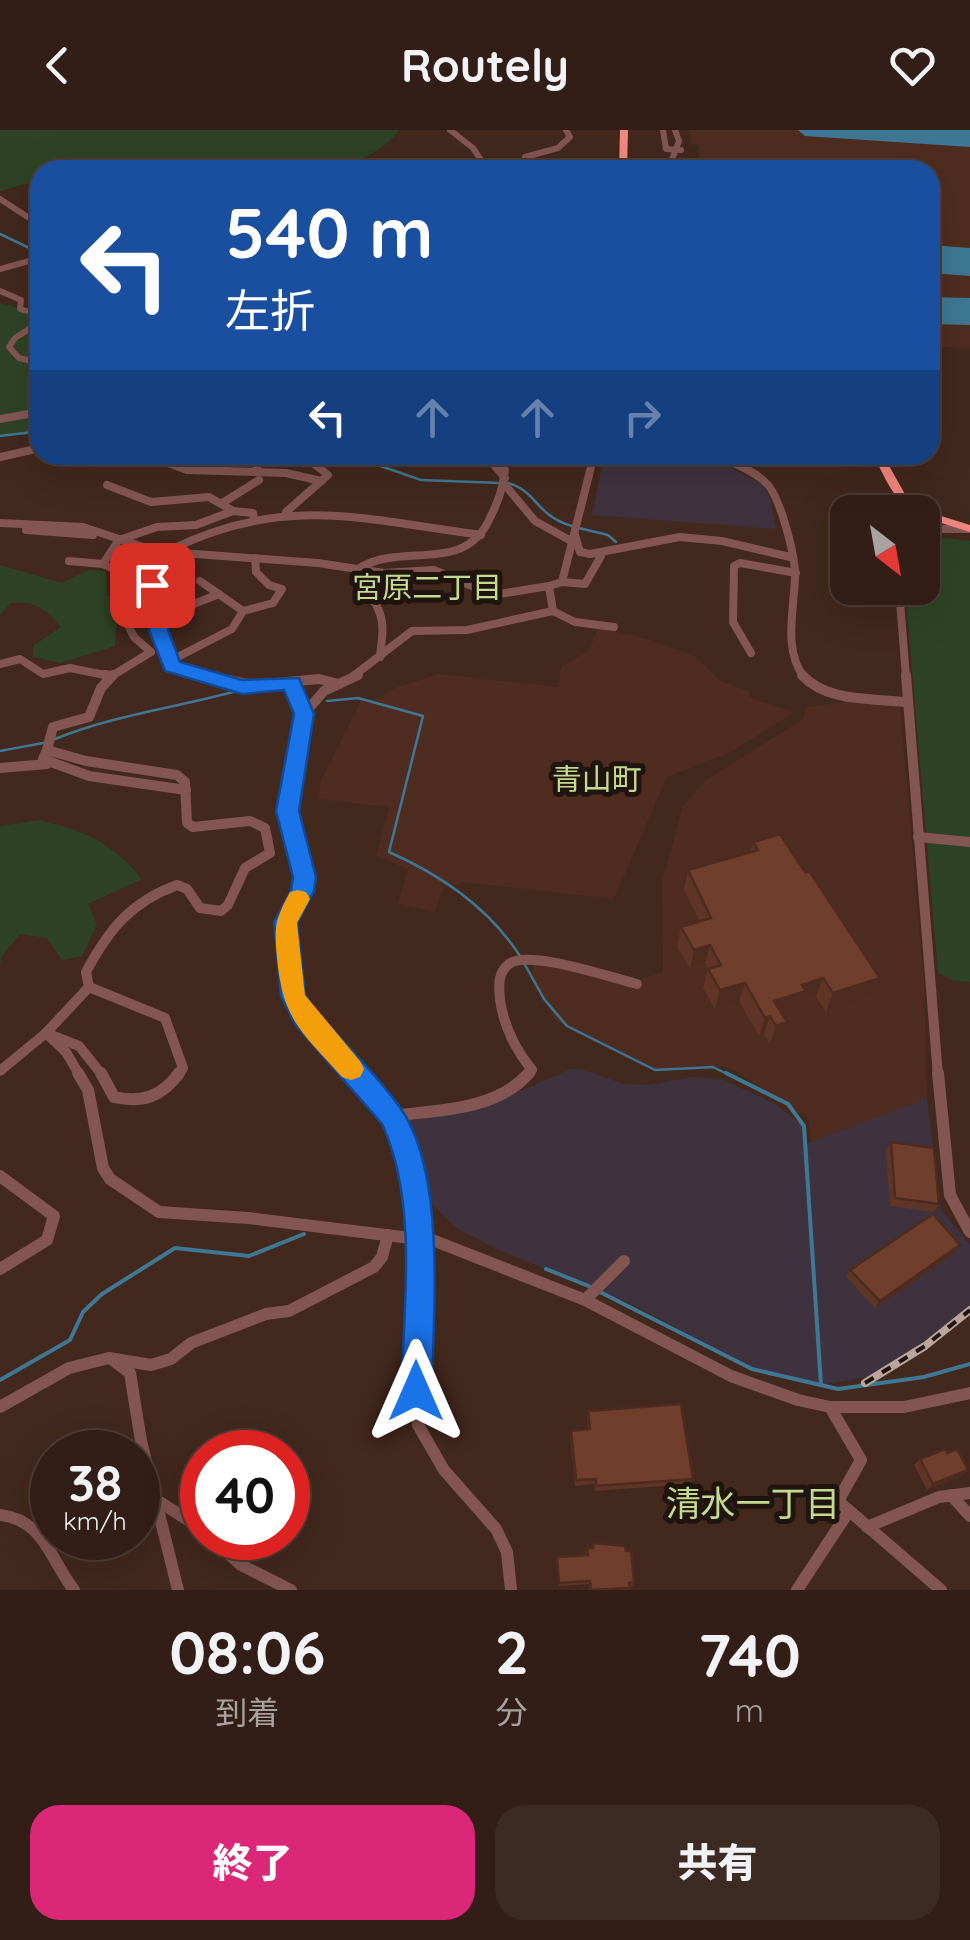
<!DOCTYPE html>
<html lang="ja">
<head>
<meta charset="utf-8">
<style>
	body { margin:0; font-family:Quicksand,"Noto Sans JP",sans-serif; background:#3d2b23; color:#f1f3f6; height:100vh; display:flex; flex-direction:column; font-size:38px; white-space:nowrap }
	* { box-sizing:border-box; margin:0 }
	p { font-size:32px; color:#a8a2a1 }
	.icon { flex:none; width:55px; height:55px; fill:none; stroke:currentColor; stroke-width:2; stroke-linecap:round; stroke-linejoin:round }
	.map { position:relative; height:1460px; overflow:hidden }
	.panel { display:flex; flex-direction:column; background:#321e16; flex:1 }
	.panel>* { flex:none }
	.banner { position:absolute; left:30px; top:30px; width:910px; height:305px; border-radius:30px; box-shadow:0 10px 40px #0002,0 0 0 2px #4d3c35; background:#1a4fa0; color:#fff; overflow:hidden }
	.needle { width:65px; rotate:149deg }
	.buttons { position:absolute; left:830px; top:365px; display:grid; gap:20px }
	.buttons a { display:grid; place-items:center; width:110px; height:110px; border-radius:20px; background:#321e16; box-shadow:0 10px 40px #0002,0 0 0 2px #4d3c35; font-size:50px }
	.speed { position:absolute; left:30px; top:1300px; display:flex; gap:20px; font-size:50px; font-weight:700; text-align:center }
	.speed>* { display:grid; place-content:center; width:130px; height:130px; border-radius:50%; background:#321e16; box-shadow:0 10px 40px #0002,0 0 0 2px #4d3c35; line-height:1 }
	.speed small { font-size:25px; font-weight:400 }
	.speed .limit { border:15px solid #d22; background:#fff; color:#111 }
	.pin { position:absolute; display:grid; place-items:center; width:85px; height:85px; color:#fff; margin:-42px; border-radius:20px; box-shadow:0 5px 15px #0006 }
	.me { position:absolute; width:110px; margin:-55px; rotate:0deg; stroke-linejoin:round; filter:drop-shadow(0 0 8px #0008) }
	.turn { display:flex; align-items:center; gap:35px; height:210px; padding:0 30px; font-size:45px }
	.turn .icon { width:130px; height:130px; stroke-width:2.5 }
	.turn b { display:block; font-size:70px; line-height:85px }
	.lanes { display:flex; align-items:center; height:95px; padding:0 30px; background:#0003; justify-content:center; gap:50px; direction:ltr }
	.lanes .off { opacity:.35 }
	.eta { display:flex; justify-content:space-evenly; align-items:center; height:170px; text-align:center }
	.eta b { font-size:60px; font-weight:800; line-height:70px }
	.action { display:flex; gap:20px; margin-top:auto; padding:20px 30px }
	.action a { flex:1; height:115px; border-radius:30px; background:#db2777; color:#fff; font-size:40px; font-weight:800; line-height:115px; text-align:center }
	.action a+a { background:#3d2b23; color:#f1f3f6 }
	header { display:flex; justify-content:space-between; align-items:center; height:130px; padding:0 30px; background:#321e16; font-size:45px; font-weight:800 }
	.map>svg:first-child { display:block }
	.built { fill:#4e2d20 }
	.education { fill:#3f323f }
	.green { fill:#2e4325 }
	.water { fill:#3f7894 }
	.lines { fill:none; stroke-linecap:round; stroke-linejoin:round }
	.stream-far1 { stroke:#3f7894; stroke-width:2.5 }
	.stream { stroke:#3f7894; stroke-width:4 }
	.minor-far3 { stroke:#835652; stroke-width:6 }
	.minor-far2 { stroke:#835652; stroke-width:8 }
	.minor-far1 { stroke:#835652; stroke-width:10 }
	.minor { stroke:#835652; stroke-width:12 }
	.highway { fill:#f4877f; fill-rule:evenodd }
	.rail-casing { stroke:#baa59d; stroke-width:8 }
	.rail { stroke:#20140f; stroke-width:4; stroke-dasharray:10; stroke-linecap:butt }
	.wall { fill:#5f3526 }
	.shaded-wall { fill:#4e2b1f }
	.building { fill:#6f3e2c; stroke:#4e2b1f; stroke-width:2.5 }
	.route { fill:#1a73e8; stroke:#114b97; stroke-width:2.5 }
	.slow { fill:#f59e0b }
	.labels { text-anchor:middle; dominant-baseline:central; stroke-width:10; stroke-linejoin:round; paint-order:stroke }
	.neighbourhood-label { font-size:30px; fill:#c4da8f; stroke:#20140f }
	.near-neighbourhood-label { font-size:35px; fill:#c4da8f; stroke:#20140f }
</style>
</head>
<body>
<header><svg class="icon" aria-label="back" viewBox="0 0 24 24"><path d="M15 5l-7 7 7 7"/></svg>Routely<svg class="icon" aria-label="heart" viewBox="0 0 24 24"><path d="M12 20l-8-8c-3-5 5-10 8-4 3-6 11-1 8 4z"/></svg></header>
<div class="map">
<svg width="970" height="1460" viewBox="0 0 970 1460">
	<rect width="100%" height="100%" fill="#42281d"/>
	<g class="built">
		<polygon points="688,0 970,0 970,218 930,217 930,40 696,40 700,15 691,14"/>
		<polygon points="611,493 617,503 634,505 693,525 721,551 750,562 748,567 795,582 729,623 667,647 614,769 462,752 443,759 435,782 398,774 408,739 376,726 389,677 318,669 321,650 362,568 373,571 395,558 439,544 559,557 561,537 589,521 598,497"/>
		<polygon points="852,570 900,576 924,853 927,968 812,1012 808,988 731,938 704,935 655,940 554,889 532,845 533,832 637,850 663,842 662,752 683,676 706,650 803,589 806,578"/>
	</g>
	<g class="education">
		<polygon points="604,325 707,325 763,355 770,368 776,399 592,385"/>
		<polygon points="571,939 584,940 623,954 649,955 692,947 721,949 772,972 804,996 806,1014 927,968 941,1079 970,1115 970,1175 881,1245 825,1254 802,1253 758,1242 634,1175 499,1120 456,1098 427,1069 407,996 401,987 498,971"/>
	</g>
	<g class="green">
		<path d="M0,0H400C377,27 349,37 314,37C303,38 299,35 292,40H40V50L0,61Z"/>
		<polygon points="0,173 40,183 40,311 29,305 0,305"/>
		<polygon points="923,406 970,411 970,852 954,851 938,843 905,458 922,458"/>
		<path d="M0,435L62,453L89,440L106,441L107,465L118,470L115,516L60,533L33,527V516L61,497C47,479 35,471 11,473L0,485Z"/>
		<path d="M38,690C83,699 113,713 142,749L88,774L97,795L82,826L62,830L47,808L20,804L1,827L0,837V696Z"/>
	</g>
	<g class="water">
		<polygon points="798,0 970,0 970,17 805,6"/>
		<polygon points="930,115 970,118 970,146 930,143"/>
		<polygon points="930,167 970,168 970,195 930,194"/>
	</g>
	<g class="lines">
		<g class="stream-far1">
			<polyline points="0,104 40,123"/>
			<polyline points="0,306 40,301"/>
			<polyline points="276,325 299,327"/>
			<polyline points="312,328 363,330 421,350 500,353"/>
			<path d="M508,353C537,361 536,386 572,396"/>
			<polyline points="579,398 608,405 616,412"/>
			<path d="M327,571L358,568L423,586L389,722C441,745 489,778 520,826"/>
			<path d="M55,609C114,585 179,577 241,560"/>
			<polyline points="0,621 43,613"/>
			<polyline points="524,833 544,869 567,896 655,940 713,937 731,946"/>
		</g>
		<g class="stream">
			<polyline points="726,943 788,974 804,996 821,1255"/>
			<polyline points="546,1139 591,1157"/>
			<polyline points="598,1161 752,1239 838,1259 924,1247 970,1234"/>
			<polyline points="0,1250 70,1210 83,1182 102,1164 175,1118 249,1126 304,1104"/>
		</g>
		<g class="minor-far3">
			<polyline points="450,0 473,18 483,33 482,40"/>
			<polyline points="663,0 666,19 681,20"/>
			<polyline points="434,40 454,40"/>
			<polyline points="542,40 527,34 525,27 558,18 570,7 566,0"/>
			<polyline points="668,40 679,11 675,0"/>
			<polyline points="0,69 40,95"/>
			<polyline points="0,139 40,128"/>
			<polyline points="0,161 21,170 20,179 40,185"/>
			<polyline points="40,192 15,208 9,217 19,228 40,233"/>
		</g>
		<g class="minor-far2">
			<polyline points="0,289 40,282"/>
			<polyline points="147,325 187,340 286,343 321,351"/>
			<polyline points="247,325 256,332 258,342"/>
			<polyline points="471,325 488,328 505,348"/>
			<path d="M717,325C732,333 753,340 765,352C780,364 796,428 795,448C794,480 783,520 804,547"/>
			<polyline points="0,327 40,318"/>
			<polyline points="107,355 151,372 209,367 233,381"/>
			<polyline points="505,355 535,391 573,412"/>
			<polyline points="224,372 259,350"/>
			<polyline points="286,382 328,345 303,325"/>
			<polyline points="895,382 902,368"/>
			<polyline points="0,393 83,397 155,421 318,433 384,443 434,440 493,465 549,456"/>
			<polyline points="922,399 969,399"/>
			<polyline points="26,400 93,405"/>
			<polyline points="575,405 580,422 590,424 680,407 722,411 790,427"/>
			<polyline points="119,410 157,397 196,395 233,381 253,383 254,388"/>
			<path d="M172,419C287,364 362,389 481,405"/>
			<polyline points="69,431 103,434 118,411"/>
			<polyline points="103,434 129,447 125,457"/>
			<polyline points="200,451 243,481"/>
			<polyline points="562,452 594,325"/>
			<polyline points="899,458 906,547"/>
			<polyline points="152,459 166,485 158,500 172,536 211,547"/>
			<polyline points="553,481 575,492 614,497"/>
			<polyline points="166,485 219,464"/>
			<polyline points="751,523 733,492 734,436 740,433 796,443"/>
			<path d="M380,527C381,513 385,497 380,484C372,460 364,469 361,437C404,413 462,443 488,392C497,374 503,360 505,340L492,325"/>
			<polyline points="168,532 232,499 243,481 273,473 282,459 269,455 256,442 255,428"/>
			<polyline points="0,534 20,529 43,544 70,538 110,546"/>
			<polyline points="110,547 151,522 134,507 128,495 147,483 153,455 172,442 171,420"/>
			<polyline points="352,547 412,501 467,500 553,481 549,456 562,452 585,454 601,426"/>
		</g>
		<g class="minor-far1">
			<polyline points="105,545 110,546"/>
			<path d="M113,545L101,558L89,587L53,597L47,620L86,631L177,645L185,652L187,693L193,697L250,691L265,698L270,723L245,738L228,775L221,781L200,778L187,759L177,755C131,772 109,799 86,842L89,857L165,888L183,938L178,946"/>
			<polyline points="202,545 253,555 319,549 339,554"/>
			<path d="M802,545C827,572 869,568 905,572"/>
			<polyline points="906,545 938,946"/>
			<polyline points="292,553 304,584"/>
			<polyline points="47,620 43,629 89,646 186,660"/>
			<polyline points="0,638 47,634"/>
			<polyline points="918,707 970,712"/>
			<polyline points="46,903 79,916 103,946"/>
			<polyline points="46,903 89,857"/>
			<polyline points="0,941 46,903 66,922 80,946"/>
			<polyline points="356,946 304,886 293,866 286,792 302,761 304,747 288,681 304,584 324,561 358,545"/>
			<path d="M527,946L532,940C515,919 504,897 500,870C499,857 497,843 509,834C528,819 612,848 637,854"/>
		</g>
		<g class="minor">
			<polyline points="78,943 88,960 103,1038 110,1049 159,1082 248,1088 435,1111 585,1170 731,1246 798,1270 830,1277 904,1277 970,1263"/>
			<path d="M101,943L114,967C142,973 162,967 179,943"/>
			<polyline points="354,943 391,986 404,1013 420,1108 418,1295 444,1340 496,1399 507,1422 511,1460"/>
			<polyline points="938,943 950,1065 970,1102"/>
			<path d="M391,986C437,980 496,981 529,943"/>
			<polyline points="0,1046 54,1086 47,1110 0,1139"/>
			<polyline points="585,1170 624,1131"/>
			<polyline points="114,1231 130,1243 141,1311 178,1460"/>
			<polyline points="0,1277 69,1238 109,1228 151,1235 171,1229 191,1213 266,1184 289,1181 374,1137 382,1127 388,1105"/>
			<polyline points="830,1277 861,1330 838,1371 941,1460"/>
			<polyline points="951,1365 970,1386"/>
			<polyline points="155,1369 202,1399"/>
			<path d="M0,1385C44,1390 50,1429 74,1460"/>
			<polyline points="867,1397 939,1367 970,1363"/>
			<polyline points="212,1408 241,1435 291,1460"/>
			<polyline points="797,1460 849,1381"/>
		</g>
		<g class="highway">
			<polygon points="620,0 628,0 627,40 619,40"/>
			<path d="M873,325H883L906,366L925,381L970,395V402L922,387V382C896,380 885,346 873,325Z"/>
		</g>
		<defs>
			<polyline id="rail" points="865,1253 925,1216 970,1180"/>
		</defs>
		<use href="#rail" class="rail-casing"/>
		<use href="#rail" class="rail"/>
	</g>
	<g class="wall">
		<polygon points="753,712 805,742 880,848 872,867 826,882 816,867 802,871 799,880 782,885 787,892 780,911 770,914 764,904 759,906 739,871 715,879 703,858 708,839 705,834 690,839 677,817 681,797 700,792 684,760 688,740 750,722"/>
		<polygon points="891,1012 939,1074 934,1082 890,1076 886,1021"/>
		<polygon points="960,1115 955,1123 875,1178 846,1147 850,1140"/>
		<polygon points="588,1281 693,1349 690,1354 595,1361 594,1354 575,1356 570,1306 571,1301 588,1299 587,1287"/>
		<polygon points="947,1323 968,1340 962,1346 927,1360 914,1335 920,1329"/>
		<polygon points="593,1413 634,1452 632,1456 629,1456 629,1460 589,1460 589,1454 558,1456 557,1427 586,1425 587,1418 591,1418"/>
	</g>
	<g class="shaded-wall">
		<polygon points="710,815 705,834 690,839 694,820"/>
		<polygon points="823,848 816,867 802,871 799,880 772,889 770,886 764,904 759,906 765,888 774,871 802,855"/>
		<polygon points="880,848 872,867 826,882 833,863"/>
		<polygon points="745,853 739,871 715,879 720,860"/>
		<polygon points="787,892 780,911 770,914 776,896"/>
		<polygon points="960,1115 955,1123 875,1178 880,1171"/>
		<polygon points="968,1340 962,1346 927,1360 933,1354"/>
	</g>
	<g class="building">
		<polygon points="780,704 805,742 810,742 880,848 833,863 823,848 802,855 806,861 774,871 787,892 776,896 770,886 765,888 745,853 720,860 708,839 721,835 710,815 694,820 681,797 711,788 688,740 758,720 753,712"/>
		<polygon points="891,1012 934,1018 939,1074 895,1068"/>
		<polygon points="933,1084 960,1115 880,1171 850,1140"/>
		<polygon points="681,1274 693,1349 596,1356 596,1349 576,1350 571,1301 590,1299 588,1281"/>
		<polygon points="945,1319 947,1323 957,1319 968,1340 933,1354 920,1329"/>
		<polygon points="593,1413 625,1416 626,1421 631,1421 634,1452 629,1453 630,1458 591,1460 590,1451 559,1453 557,1427 588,1425 587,1418 593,1418"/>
	</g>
	<path class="route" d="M152,449L159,451L176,484L168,500L180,532L242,550L299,548L314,584L299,681L316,747L314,761L297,793L305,865L313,878C341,910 374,941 399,976C447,1041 433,1183 432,1261L427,1272L416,1276L406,1272L401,1261C404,1178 418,1071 382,994L295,894L281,866L274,792L291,761L293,747L276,681L294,584L284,560L242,564L165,541L149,500L157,484L143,455Z"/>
	<path class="slow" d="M298,760L306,762L310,769L297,793L305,865L360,931L364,939L360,947L351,950L342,947C302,902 283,891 277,828C274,797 275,790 290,762Z"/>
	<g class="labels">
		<g class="neighbourhood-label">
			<text x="427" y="457">宮原二丁目</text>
			<text x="597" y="649">青山町</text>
		</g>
		<g class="near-neighbourhood-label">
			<text x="753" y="1373">清水一丁目</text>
		</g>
	</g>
</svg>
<div class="buttons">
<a><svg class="needle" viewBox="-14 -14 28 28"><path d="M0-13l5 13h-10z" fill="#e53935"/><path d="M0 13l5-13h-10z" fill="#a8a2a1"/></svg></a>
</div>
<div class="speed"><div>38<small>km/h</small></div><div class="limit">40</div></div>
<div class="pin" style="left:152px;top:455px;background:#d93025"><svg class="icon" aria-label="arrive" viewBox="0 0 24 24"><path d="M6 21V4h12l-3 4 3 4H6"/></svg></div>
<svg class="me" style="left:416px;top:1261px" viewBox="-20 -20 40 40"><path d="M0-17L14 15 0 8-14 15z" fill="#1a73e8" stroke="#fff" stroke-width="4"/></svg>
<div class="banner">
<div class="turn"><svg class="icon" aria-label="left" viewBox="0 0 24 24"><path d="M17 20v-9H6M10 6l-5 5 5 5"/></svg><div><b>540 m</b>左折</div></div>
<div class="lanes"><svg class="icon" aria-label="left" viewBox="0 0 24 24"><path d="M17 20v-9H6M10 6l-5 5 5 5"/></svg><svg class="icon off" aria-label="ahead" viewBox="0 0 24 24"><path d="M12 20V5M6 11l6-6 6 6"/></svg><svg class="icon off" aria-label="ahead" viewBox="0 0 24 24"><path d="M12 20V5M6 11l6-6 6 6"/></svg><svg class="icon off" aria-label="right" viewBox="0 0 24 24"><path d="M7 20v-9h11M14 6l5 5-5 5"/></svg></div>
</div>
</div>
<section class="panel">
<div class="eta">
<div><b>08:06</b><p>到着</p></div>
<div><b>2</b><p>分</p></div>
<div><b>740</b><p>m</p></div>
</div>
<div class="action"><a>終了</a><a>共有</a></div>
</section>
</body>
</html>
